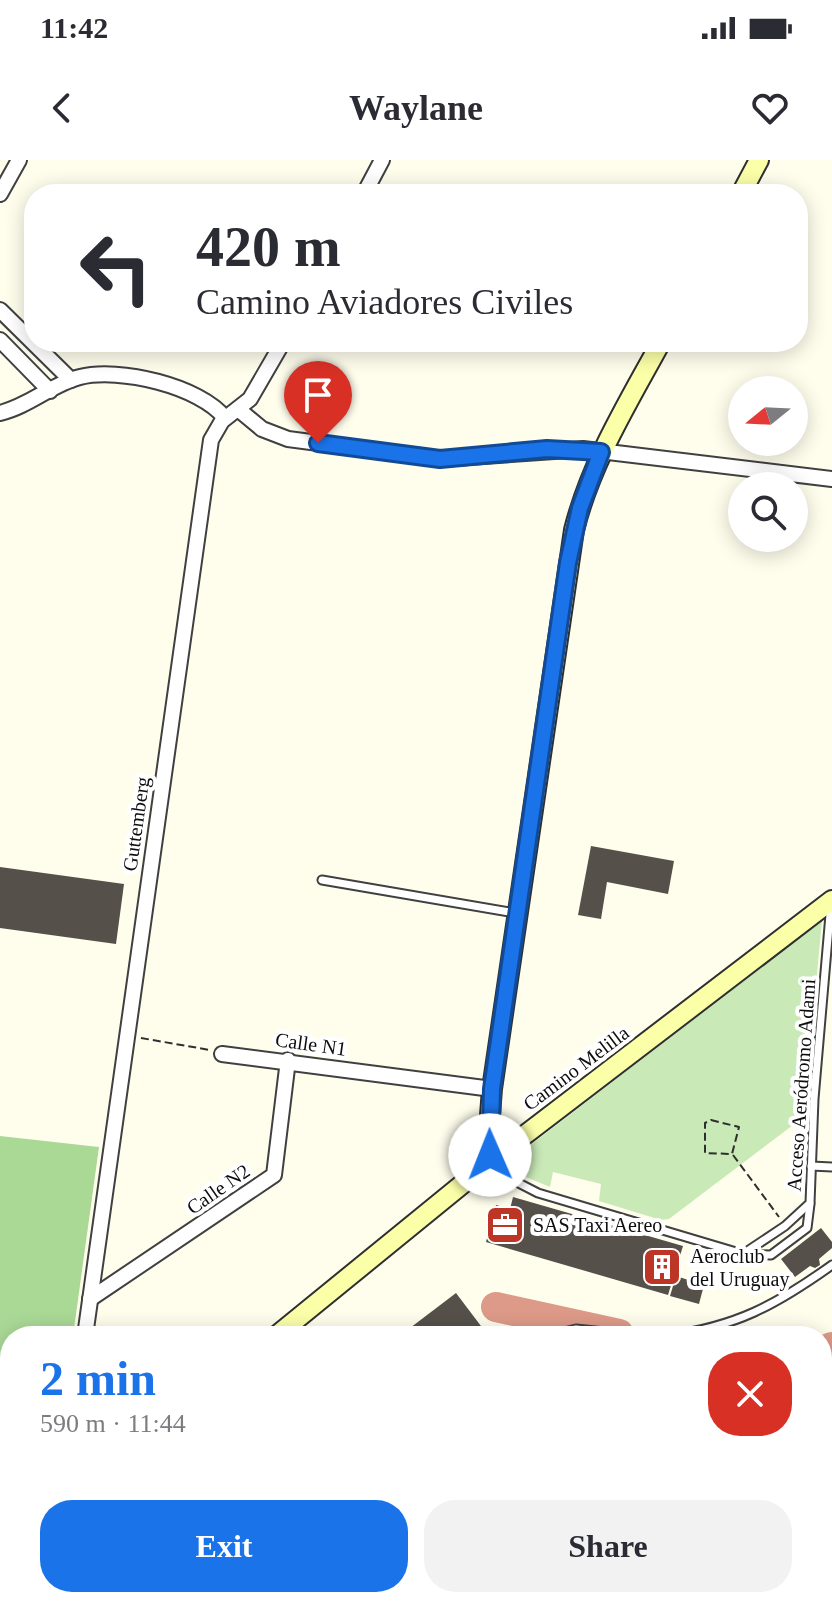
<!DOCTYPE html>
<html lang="en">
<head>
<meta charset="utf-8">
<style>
	body { margin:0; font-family:Georgia,serif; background:#f2f2f3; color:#2b2b33; height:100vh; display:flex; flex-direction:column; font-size:30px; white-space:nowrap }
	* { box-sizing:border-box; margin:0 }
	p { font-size:26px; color:#7c7c81 }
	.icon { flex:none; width:44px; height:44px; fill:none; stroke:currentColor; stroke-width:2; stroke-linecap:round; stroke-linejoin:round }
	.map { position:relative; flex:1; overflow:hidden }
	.panel { position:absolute; left:0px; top:1166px; width:832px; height:282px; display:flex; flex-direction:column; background:#fff; border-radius:32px 32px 0 0; box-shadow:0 4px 20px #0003 }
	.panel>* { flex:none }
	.top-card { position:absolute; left:24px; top:24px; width:784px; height:168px; border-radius:32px; box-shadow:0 4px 20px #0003; background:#fff; color:#2b2b33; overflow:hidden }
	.needle { width:52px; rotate:252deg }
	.tools { position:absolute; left:728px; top:216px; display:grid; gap:16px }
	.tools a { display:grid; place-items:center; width:80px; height:80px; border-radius:50%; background:#fff; box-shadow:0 4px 20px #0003; font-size:40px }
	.pin { position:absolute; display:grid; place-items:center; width:68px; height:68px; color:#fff; margin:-82px -34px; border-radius:50% 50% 50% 0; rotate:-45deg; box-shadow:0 0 8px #0007 }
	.pin .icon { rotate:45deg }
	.me { position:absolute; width:88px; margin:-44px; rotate:359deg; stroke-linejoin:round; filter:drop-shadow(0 0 6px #0008) }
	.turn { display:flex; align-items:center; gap:28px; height:168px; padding:0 40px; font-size:36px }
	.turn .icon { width:104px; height:104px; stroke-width:2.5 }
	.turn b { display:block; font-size:56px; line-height:68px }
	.round { display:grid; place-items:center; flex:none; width:84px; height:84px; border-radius:32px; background:#f2f2f3 }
	.headline { display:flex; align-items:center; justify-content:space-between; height:136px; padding:0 40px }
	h1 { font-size:48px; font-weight:700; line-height:60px; color:#1a73e8 }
	.primary-button { display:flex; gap:16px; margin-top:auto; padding:16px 40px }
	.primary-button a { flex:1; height:92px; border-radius:32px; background:#1a73e8; color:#fff; font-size:32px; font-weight:700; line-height:92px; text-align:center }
	.primary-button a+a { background:#f2f2f3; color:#2b2b33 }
	.status { display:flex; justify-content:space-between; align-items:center; height:56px; padding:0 40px; background:#fff; direction:ltr }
	.status svg { height:22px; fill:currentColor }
	header { display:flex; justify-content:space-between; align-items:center; height:104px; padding:0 40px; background:#fff; font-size:36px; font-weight:700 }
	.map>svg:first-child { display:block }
	.green { fill:#c9e9b7 }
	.forest { fill:#aad996 }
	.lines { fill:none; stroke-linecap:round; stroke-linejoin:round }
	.taxiway { stroke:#de9a89; stroke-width:30 }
	.building { fill:#555049 }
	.lane-casing { stroke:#404040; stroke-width:11 }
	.street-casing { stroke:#404040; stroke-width:18 }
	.secondary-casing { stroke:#2f2f2f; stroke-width:22 }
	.path { stroke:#2f2f2f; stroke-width:2; stroke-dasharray:8 4; stroke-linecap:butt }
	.lane { stroke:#fff; stroke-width:7 }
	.street { stroke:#fff; stroke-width:14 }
	.secondary { stroke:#fbffa8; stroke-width:18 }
	.route-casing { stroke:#114b97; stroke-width:20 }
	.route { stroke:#1a73e8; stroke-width:14 }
	.labels { text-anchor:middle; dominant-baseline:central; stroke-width:8; stroke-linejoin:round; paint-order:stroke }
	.street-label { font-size:20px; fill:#0d0d0d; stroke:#fff }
	.poi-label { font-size:20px; fill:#0d0d0d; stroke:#fff; text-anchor:start }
</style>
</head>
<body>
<div class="status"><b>11:42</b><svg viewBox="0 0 49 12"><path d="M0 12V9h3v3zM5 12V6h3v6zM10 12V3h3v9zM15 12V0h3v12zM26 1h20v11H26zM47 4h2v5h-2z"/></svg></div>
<header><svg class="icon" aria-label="back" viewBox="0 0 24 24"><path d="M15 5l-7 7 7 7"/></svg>Waylane<svg class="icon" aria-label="heart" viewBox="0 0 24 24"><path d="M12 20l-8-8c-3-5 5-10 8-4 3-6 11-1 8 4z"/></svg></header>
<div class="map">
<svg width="832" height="1447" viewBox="0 0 832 1447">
	<rect width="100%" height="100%" fill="#fffeed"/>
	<polygon class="green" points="822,761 804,951 801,959 669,1059 661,1060 599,1041 601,1024 553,1012 550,1027 509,1010 507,1003"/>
	<polygon class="forest" points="0,976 99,987 73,1176 10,1176 10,1259 0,1258"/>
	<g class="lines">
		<g class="taxiway">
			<polyline points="496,1147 619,1174"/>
			<polyline points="822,1191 832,1187"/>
			<polyline points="822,1395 832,1392"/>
			<polyline points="307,1438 314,1447"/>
			<polyline points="690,1447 713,1438"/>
		</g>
	</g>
	<g class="building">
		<polygon points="591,686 674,701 668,734 607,722 601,759 578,755"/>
		<polygon points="0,707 124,724 116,784 0,768"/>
		<polygon points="513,1037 683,1086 668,1135 486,1082 496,1045 510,1049"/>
		<polygon points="821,1068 832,1082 832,1088 819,1099 820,1105 815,1108 810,1106 795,1117 781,1099"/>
		<polygon points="676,1116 704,1125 699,1144 670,1136"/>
		<polygon points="456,1133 487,1174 416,1176 410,1168"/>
	</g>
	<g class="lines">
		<defs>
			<g id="lane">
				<polyline points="322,720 515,753"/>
				<polyline points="493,1002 503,1015 538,1033 743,1094 785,1066 810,1043 814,939 831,743"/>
				<polyline points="811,1006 832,1007"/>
				<polyline points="745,1094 771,1095 807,1068 810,1044"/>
				<polyline points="548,1176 576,1169 643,1176"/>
				<path d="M666,1176C736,1167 776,1145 832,1105"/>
				<polyline points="0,1432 10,1425"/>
				<polyline points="236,1438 247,1447"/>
				<polyline points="296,1447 306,1438"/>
			</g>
			<g id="street">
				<polyline points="0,34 19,0"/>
				<polyline points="364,34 382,0"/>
				<polyline points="0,150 71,220"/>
				<polyline points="0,180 50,231"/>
				<polyline points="238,249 262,269 288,279 440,299 583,289 832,319"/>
				<path d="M0,253C29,246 52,224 80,217C119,207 200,226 225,258"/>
				<polyline points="222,894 492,929"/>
				<polyline points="90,1139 274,1015 288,900"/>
				<polyline points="85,1176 211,280 222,261 250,239 283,182"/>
			</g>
			<g id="secondary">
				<polyline points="741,34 759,0"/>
				<path d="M492,1000L488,981L492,929L574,370C591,302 628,243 661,182"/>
				<polyline points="276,1176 492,1000 832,740"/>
				<polyline points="0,1383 10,1375"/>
			</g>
		</defs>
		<use href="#lane" class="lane-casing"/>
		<use href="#street" class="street-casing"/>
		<use href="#secondary" class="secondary-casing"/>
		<g class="path">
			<polyline points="141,878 210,890"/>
			<polygon points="711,960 739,967 732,994 705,993 705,963"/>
			<polyline points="733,995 779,1057"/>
		</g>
		<use href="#lane" class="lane"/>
		<use href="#street" class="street"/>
		<use href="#secondary" class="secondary"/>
	</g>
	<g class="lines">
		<defs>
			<polyline id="route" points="318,283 440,299 547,289 601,292 580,348 568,403 492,929 490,995"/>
		</defs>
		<use href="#route" class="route-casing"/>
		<use href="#route" class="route"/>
	</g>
	<defs>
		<symbol id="office-square" viewBox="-11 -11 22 22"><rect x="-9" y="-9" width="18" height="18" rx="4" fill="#bc3525" stroke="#fff"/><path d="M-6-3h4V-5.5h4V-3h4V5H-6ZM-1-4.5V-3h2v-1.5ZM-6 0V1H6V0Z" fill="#fff"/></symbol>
		<symbol id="building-square" viewBox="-11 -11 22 22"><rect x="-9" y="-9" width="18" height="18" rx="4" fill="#bc3525" stroke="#fff"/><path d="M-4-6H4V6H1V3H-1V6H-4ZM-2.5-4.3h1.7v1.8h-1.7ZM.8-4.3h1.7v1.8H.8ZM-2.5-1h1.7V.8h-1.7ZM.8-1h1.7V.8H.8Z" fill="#fff"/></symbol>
	</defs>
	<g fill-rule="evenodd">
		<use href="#office-square" x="483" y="1043" width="44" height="44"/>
		<use href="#building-square" x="640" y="1085" width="44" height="44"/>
	</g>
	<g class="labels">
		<g class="street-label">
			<text transform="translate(136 664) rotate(-82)">Guttemberg</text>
			<text transform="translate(311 884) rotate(8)">Calle N1</text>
			<text transform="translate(576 908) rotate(-37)">Camino Melilla</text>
			<text transform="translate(801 925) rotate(-86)">Acceso Aeródromo Adami</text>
			<text transform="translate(218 1029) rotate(-35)">Calle N2</text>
		</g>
		<g class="poi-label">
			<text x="533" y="1065">SAS Taxi Aereo</text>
			<text x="690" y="1096">Aeroclub<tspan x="690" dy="23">del Uruguay</tspan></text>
		</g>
	</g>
</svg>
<div class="tools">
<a><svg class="needle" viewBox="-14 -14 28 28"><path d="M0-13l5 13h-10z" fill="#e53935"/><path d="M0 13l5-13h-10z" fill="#7c7c81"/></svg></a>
<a><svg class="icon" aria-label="search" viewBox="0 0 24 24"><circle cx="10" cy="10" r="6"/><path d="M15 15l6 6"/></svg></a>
</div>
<div class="pin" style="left:318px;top:283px;background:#d93025"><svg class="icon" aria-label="arrive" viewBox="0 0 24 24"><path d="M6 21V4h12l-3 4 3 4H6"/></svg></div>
<svg class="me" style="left:490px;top:995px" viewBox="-20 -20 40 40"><circle r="19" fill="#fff"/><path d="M0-13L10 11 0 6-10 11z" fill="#1a73e8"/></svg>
<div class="top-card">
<div class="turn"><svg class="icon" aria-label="left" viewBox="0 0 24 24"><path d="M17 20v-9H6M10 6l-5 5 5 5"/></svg><div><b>420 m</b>Camino Aviadores Civiles</div></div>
</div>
<section class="panel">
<div class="headline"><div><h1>2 min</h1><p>590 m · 11:44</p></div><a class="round" style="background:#d93025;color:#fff"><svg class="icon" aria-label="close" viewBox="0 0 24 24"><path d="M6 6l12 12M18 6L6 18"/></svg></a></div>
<div class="primary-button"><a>Exit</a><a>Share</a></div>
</section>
</div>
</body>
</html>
